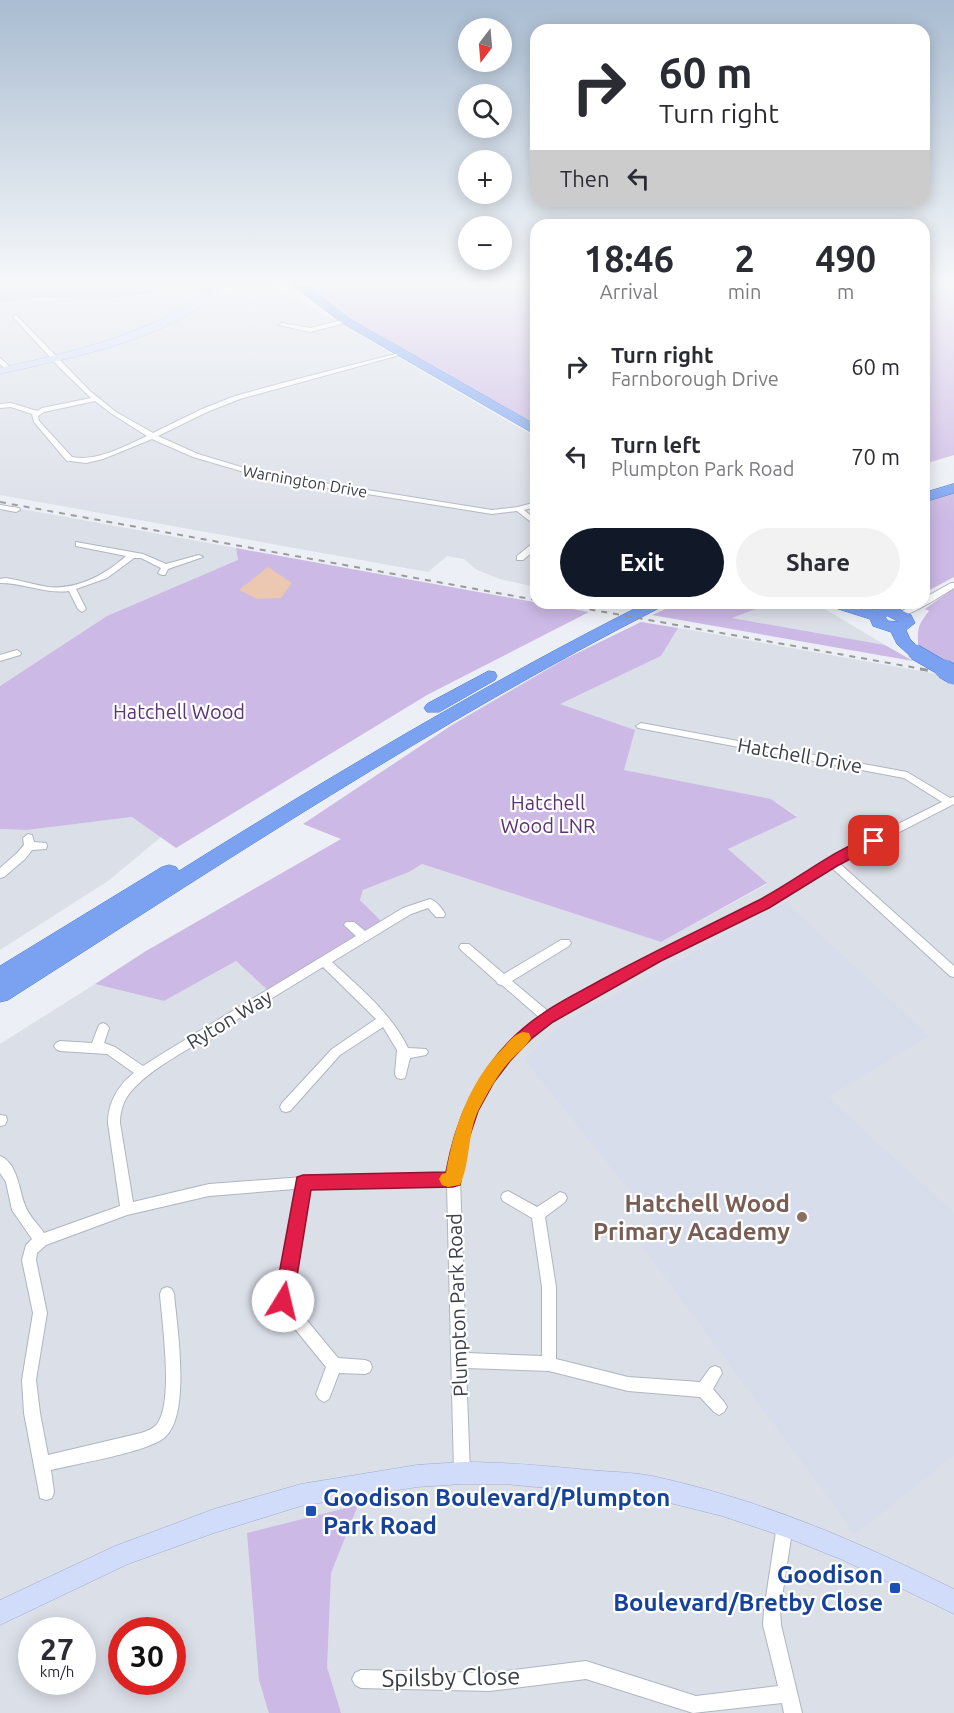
<!DOCTYPE html>
<html lang="en">
<head>
<meta charset="utf-8">
<style>
	body { margin:0; font-family:Ubuntu,sans-serif; background:#f2f2f3; color:#2b2b33; height:100vh; display:flex; flex-direction:column; font-size:22px; white-space:nowrap }
	* { box-sizing:border-box; margin:0 }
	p { font-size:20px; color:#7c7c81 }
	.icon { flex:none; width:33px; height:33px; fill:none; stroke:currentColor; stroke-width:2; stroke-linecap:round; stroke-linejoin:round }
	.map { position:relative; flex:1; overflow:hidden }
	.sheet { position:absolute; left:530px; top:219px; width:400px; height:390px; display:flex; flex-direction:column; background:#fff; border-radius:18px; box-shadow:0 3px 15px #0003 }
	.sheet>* { flex:none }
	.banner { position:absolute; left:530px; top:24px; width:400px; height:183px; border-radius:18px; box-shadow:0 3px 15px #0003; background:#fff; color:#2b2b33; overflow:hidden }
	.needle { width:39px; rotate:196deg }
	.buttons { position:absolute; left:458px; top:18px; display:grid; gap:12px }
	.buttons a { display:grid; place-items:center; width:54px; height:54px; border-radius:50%; background:#fff; box-shadow:0 3px 15px #0003; font-size:30px }
	.speed { position:absolute; left:18px; top:1617px; display:flex; gap:12px; font-size:30px; font-weight:700; text-align:center }
	.speed>* { display:grid; place-content:center; width:78px; height:78px; border-radius:50%; background:#fff; box-shadow:0 3px 15px #0003; line-height:1 }
	.speed small { font-size:15px; font-weight:400 }
	.speed .limit { border:9px solid #d22; background:#fff; color:#111 }
	.pin { position:absolute; display:grid; place-items:center; width:51px; height:51px; color:#fff; margin:-26px; border-radius:12px; box-shadow:0 3px 9px #0006 }
	.me { position:absolute; width:66px; margin:-33px; rotate:9deg; stroke-linejoin:round; filter:drop-shadow(0 0 4px #0008) }
	.turn { display:flex; align-items:center; gap:21px; height:126px; padding:0 30px; font-size:27px }
	.turn .icon { width:78px; height:78px; stroke-width:2.5 }
	.turn b { display:block; font-size:42px; line-height:51px }
	.then { display:flex; align-items:center; height:57px; padding:0 30px; background:#0003; gap:12px; font-size:22px }
	.eta { display:flex; justify-content:space-evenly; align-items:center; height:102px; text-align:center }
	.eta b { font-size:36px; font-weight:700; line-height:42px }
	.primary-button { display:flex; gap:12px; margin-top:auto; padding:12px 30px }
	.primary-button a { flex:1; height:69px; border-radius:36px; background:#111827; color:#fff; font-size:24px; font-weight:700; line-height:69px; text-align:center }
	.primary-button a+a { background:#f2f2f3; color:#2b2b33 }
	ul { padding:0; list-style:none }
	li { display:flex; align-items:center; gap:18px; height:90px; padding:0 30px }
	li div { flex:1 }
	li b { display:block; font-size:22px }
	li em { font-style:normal }
	.map>svg:first-child { display:block }
	.residential { fill:#dbdfe8; fill-rule:evenodd }
	.education { fill:#d8ddec }
	.green { fill:#cdb9e5 }
	.water { fill:#ebc8af }
	.lines { fill:none; stroke-linecap:round; stroke-linejoin:round }
	.street-casing { stroke:#afb5c0; stroke-width:2 }
	.secondary-casing { stroke:#a0add0; stroke-width:1 }
	.highway-casing { stroke:#4b7bd0; stroke-width:1 }
	.street { fill:#fff; fill-rule:evenodd }
	.secondary { fill:#d1dbfa; fill-rule:evenodd }
	.highway { fill:#7ba2f1; fill-rule:evenodd }
	.rail-far1 { stroke:#9a9a9a; stroke-width:2; stroke-dasharray:6 6; stroke-linecap:butt }
	.rail { stroke:#9a9a9a; stroke-width:3; stroke-dasharray:8 8; stroke-linecap:butt }
	.highway-bridge-far1-casing { stroke:#4b7bd0; stroke-width:16; stroke-linecap:butt }
	.highway-bridge-casing { stroke:#4b7bd0; stroke-width:20; stroke-linecap:butt }
	.highway-bridge-far1 { stroke:#7ba2f1; stroke-width:15 }
	.highway-bridge { stroke:#7ba2f1; stroke-width:19 }
	.route { fill:#e11d48; stroke:#92132f; stroke-width:1.5 }
	.slow { fill:#f59e0b }
	.education-dot { fill:#8d6e63; stroke:#fff; stroke-width:2 }
	.transit-dot { fill:#1a4fb4; stroke:#fff; stroke-width:2 }
	.labels { text-anchor:middle; dominant-baseline:central; stroke-width:4.5; stroke-linejoin:round; paint-order:stroke }
	.far-street-label { font-size:16px; fill:#3a4049; stroke:#fff }
	.park-label { font-size:20px; fill:#5d3276; stroke:#fff }
	.street-label { font-size:20px; fill:#3a4049; stroke:#fff }
	.near-education-label { font-size:24px; font-weight:bold; fill:#785e54; stroke:#fff; text-anchor:end }
	.near-transit-label { font-size:24px; font-weight:bold; fill:#164399; stroke:#fff; text-anchor:start }
	.near-street-label { font-size:24px; fill:#3a4049; stroke:#fff }
</style>
</head>
<body>
<div class="map">
<svg width="954" height="1713" viewBox="0 0 954 1713">
	<rect width="100%" height="100%" fill="#eceff5"/>
	<g class="residential">
		<polygon points="232,284 272,284 535,437 535,587 500,579 477,570 464,559 447,556 428,572 0,495 0,303 37,297 107,299 186,288 223,294"/>
		<polygon points="0,505 236,548 239,560 107,616 0,686"/>
		<polygon points="771,603 815,603 885,645 731,618"/>
		<path d="M657,624L954,677V1713H0V1044L95,984L164,1001L236,961L381,922L360,900L363,890L409,872L422,864L661,942L767,884L728,849L797,816L771,799L623,770L559,704L661,656L677,628ZM32,1630H82V1682H32ZM122,1630H172V1682H122Z"/>
		<polygon points="132,817 161,837 108,881 0,950 0,829 27,830"/>
	</g>
	<polygon class="education" points="786,902 929,1036 828,1097 954,1213 954,1455 856,1534 847,1529 849,1526 632,1233 653,1220 524,1059 562,1024"/>
	<g class="green">
		<polygon points="0,284 219,284 210,292 186,288 107,299 37,297 0,303"/>
		<polygon points="307,284 535,284 535,426 359,324 323,301"/>
		<polygon points="924,284 954,284 954,455 924,464"/>
		<polygon points="954,490 954,577 924,593 924,500"/>
		<polygon points="236,548 589,612 427,695 176,848 132,817 27,830 0,829 0,686 107,616 238,560"/>
		<path d="M954,588V668L918,645C918,627 917,627 929,611L925,609Z"/>
		<polygon points="679,603 771,603 732,618 885,645 913,661 652,615"/>
		<polygon points="641,622 678,628 661,656 560,704 635,730 624,770 771,799 797,817 728,849 767,883 661,942 422,864 409,872 363,890 360,900 382,922 272,994 236,961 164,1001 95,984 146,951 341,839 303,824 452,725 565,659"/>
		<polygon points="358,1505 331,1573 327,1667 341,1713 269,1713 259,1680 247,1533"/>
	</g>
	<polygon class="water" points="268,567 292,583 281,598 257,599 239,590"/>
	<g class="lines">
		<defs>
			<g id="street">
				<path d="M16,315L90,391L116,412L153,433L202,409L235,396L282,383L403,352V354L240,399L207,412L158,436L198,454L261,473L492,510L518,507L536,502V507L524,510L536,520V526L517,511L492,514L261,477L193,457L152,439L103,459L86,463L70,461H67L34,422L32,414L11,407L0,408V404L11,403L37,411L42,408L91,398L61,369L14,318L13,317ZM95,401L112,414L147,436C125,446 97,462 72,457L39,421L38,416L44,412Z"/>
				<polygon points="346,319 349,321 348,322 310,332 279,325 282,323 310,328"/>
				<polygon points="0,358 11,368 11,370 7,370 0,364"/>
				<polygon points="0,505 19,508 20,510 16,512 0,509"/>
				<path d="M76,542L143,554L166,564L199,555L203,557L168,569L165,575H162L158,573L161,568L141,558H134L107,578L76,589L86,609L82,612L78,609L69,591C45,594 24,583 0,583V579L6,578C20,580 34,585 48,587C77,590 105,575 126,556L76,546Z"/>
				<polygon points="533,543 536,543 536,549 523,560 517,560 517,556"/>
				<path d="M951,583H954V588C942,595 910,617 898,616L897,614L916,603H924V598Z"/>
				<polygon points="17,650 21,653 20,655 0,661 0,655"/>
				<path d="M641,723L907,772L950,798L954,797V804L839,863L954,966V977L950,976L831,867L768,907L660,960L552,1021L508,1060L492,1082L476,1111L466,1138L460,1179L466,1353L542,1356V1287L532,1218L503,1201L501,1197L503,1193L508,1191L537,1207L560,1192L565,1194L567,1198L565,1202L545,1217L556,1287V1359L628,1377L700,1382L710,1368L715,1366L720,1368L722,1373L713,1389L724,1402L727,1407L724,1412L719,1415L714,1412L700,1397L628,1391L549,1371L466,1368L470,1473L468,1479L462,1481L456,1479L454,1473L447,1185L309,1189L290,1300L338,1358L365,1360L370,1362L372,1367L370,1372L365,1374L339,1373L329,1399L324,1402L319,1399L316,1394L326,1367L282,1313L276,1301L295,1189L209,1196L127,1215L46,1245L37,1253L36,1260L47,1313L36,1380L40,1413L48,1455L141,1433C147,1431 153,1429 157,1424C174,1402 162,1322 160,1294L162,1289L167,1287L172,1289L174,1294C177,1327 191,1414 165,1437C149,1452 75,1464 51,1470L54,1492L52,1498L46,1500L40,1498L24,1413L22,1380L33,1313L22,1260L26,1245L32,1239L12,1210L6,1182L0,1173V1156C18,1163 19,1191 25,1205C28,1215 38,1224 44,1233L120,1206L108,1123C108,1103 118,1085 134,1073L107,1054L60,1051L56,1049L54,1046L56,1043L60,1041L92,1043L99,1025L103,1023L107,1025L109,1028L104,1043L115,1047L143,1066L165,1052L356,936L344,925L346,922H354L365,931L403,908L430,899C436,901 442,908 445,914L444,917H436L428,908L411,914L332,962C360,988 391,1013 408,1048L426,1049L428,1052L426,1055L410,1058L405,1078L401,1079L397,1078L395,1074L397,1050L383,1027L340,1055L290,1111L286,1112L282,1111L280,1107L282,1103L332,1049L376,1019L323,967C284,991 244,1015 205,1039C182,1053 155,1067 136,1086C125,1096 120,1109 120,1123L133,1202L209,1184L303,1177L447,1173L454,1138L464,1110L484,1074L500,1054L540,1018L502,985L498,984L496,981L461,950L459,947L461,944H469L504,974L561,940H569L571,943L569,946L512,981L549,1012L652,954L760,901L828,859L942,802L904,778L638,728L636,726Z"/>
				<polygon points="28,834 32,835 34,842 46,843 47,846 46,849 32,850 25,859 4,877 0,878 0,868 17,853 24,845 23,838"/>
				<polygon points="0,1115 6,1116 7,1120 5,1125 0,1126"/>
				<polygon points="785,1517 791,1519 793,1525 780,1610 781,1625 802,1713 784,1713 782,1703 693,1713 586,1679 489,1691 361,1688 355,1685 352,1679 355,1673 361,1670 489,1673 586,1661 696,1696 778,1686 763,1625 764,1610 777,1525 779,1519"/>
			</g>
			<g id="secondary">
				<path d="M219,284H229C169,341 77,356 0,374V368C78,351 154,333 219,284Z"/>
				<path d="M462,1462C505,1462 547,1466 589,1470C610,1472 632,1472 652,1476C763,1500 854,1540 954,1589V1614L843,1560L785,1537L722,1516L650,1498L505,1484H462L417,1487L301,1506L214,1533L128,1564L0,1625V1600L115,1546L214,1509L301,1484L417,1465Z"/>
			</g>
			<g id="highway">
				<polygon points="292,284 304,284 350,319 536,425 536,435 342,323"/>
				<polygon points="954,484 954,493 924,502 924,493"/>
				<path d="M646,603H666L663,606C434,723 224,862 8,1000L0,1002V966L162,867L169,865L176,867L179,871C331,776 485,684 646,603Z"/>
				<path d="M826,603H850L875,610L887,607H895L911,615L915,623L906,630L910,639L923,652L921,655H909L897,644L891,632L873,626L870,619L829,606ZM888,616L899,622L888,621L885,617Z"/>
				<polygon points="489,671 495,672 497,676 495,680 439,712 427,712 424,708 427,704"/>
			</g>
		</defs>
		<use href="#street" class="street-casing"/>
		<use href="#secondary" class="secondary-casing"/>
		<use href="#highway" class="highway-casing"/>
		<use href="#street" class="street"/>
		<use href="#secondary" class="secondary"/>
		<use href="#highway" class="highway"/>
		<g class="rail-far1">
			<polyline points="0,502 536,600"/>
			<polyline points="554,603 928,670"/>
		</g>
		<polyline class="rail" points="920,669 954,675"/>
		<defs>
			<polyline id="highway-bridge-far1" points="915,652 946,670"/>
			<polyline id="highway-bridge" points="944,669 954,675"/>
		</defs>
		<use href="#highway-bridge-far1" class="highway-bridge-far1-casing"/>
		<use href="#highway-bridge" class="highway-bridge-casing"/>
		<use href="#highway-bridge-far1" class="highway-bridge-far1"/>
		<use href="#highway-bridge" class="highway-bridge"/>
	</g>
	<linearGradient id="sky" x2="0" y2="1"><stop stop-color="#a9bcd1"/><stop offset="0.54" stop-color="#f6f8fa"/><stop offset="1" stop-color="#f6f8fa" stop-opacity="0"/></linearGradient>
	<rect width="954" height="524" fill="url(#sky)"/>
	<path class="route" d="M874,836L879,838L881,841L879,844L837,866L769,908L661,961L553,1022L531,1039L510,1061L494,1082L478,1111L469,1138L460,1185L453,1187L311,1190L293,1301L290,1307L283,1309L277,1307L274,1301L297,1177L303,1175L446,1172C458,1107 486,1052 542,1014C560,1001 582,991 601,980C652,952 704,928 755,902C794,883 834,848 874,836Z"/>
	<path class="slow" d="M523,1032L529,1033L531,1038C526,1047 516,1054 509,1062C497,1076 488,1092 479,1109C467,1133 471,1161 460,1185L448,1187L442,1185L439,1179L442,1174L446,1173C454,1126 470,1080 505,1046C510,1040 515,1034 523,1032Z"/>
	<circle class="education-dot" cx="802" cy="1217" r="6"/>
	<g class="transit-dot">
		<rect x="305" y="1505" width="12" height="12" rx="3"/>
		<rect x="889" y="1582" width="12" height="12" rx="3"/>
	</g>
	<g class="labels">
		<g class="far-street-label">
			<text transform="translate(305 481) rotate(10)">Warnington Drive</text>
		</g>
		<g class="park-label">
			<text x="179" y="711">Hatchell Wood</text>
			<text x="548" y="802">Hatchell<tspan x="548" dy="23">Wood LNR</tspan></text>
		</g>
		<g class="street-label">
			<text transform="translate(800 755) rotate(10)">Hatchell Drive</text>
			<text transform="translate(229 1019) rotate(-31)">Ryton Way</text>
			<text transform="translate(457 1305) rotate(-92)">Plumpton Park Road</text>
		</g>
		<g class="near-education-label">
			<text x="790" y="1203">Hatchell Wood<tspan x="790" dy="28">Primary Academy</tspan></text>
		</g>
		<g class="near-transit-label">
			<text x="323" y="1497">Goodison Boulevard/Plumpton<tspan x="323" dy="28">Park Road</tspan></text>
			<text x="883" y="1574" text-anchor="end">Goodison<tspan x="883" dy="28">Boulevard/Bretby Close</tspan></text>
		</g>
		<g class="near-street-label">
			<text transform="translate(451 1677) rotate(-1)">Spilsby Close</text>
		</g>
	</g>
</svg>
<div class="buttons">
<a><svg class="needle" viewBox="-14 -14 28 28"><path d="M0-13l5 13h-10z" fill="#e53935"/><path d="M0 13l5-13h-10z" fill="#7c7c81"/></svg></a>
<a><svg class="icon" aria-label="search" viewBox="0 0 24 24"><circle cx="10" cy="10" r="6"/><path d="M15 15l6 6"/></svg></a>
<a>+</a>
<a>−</a>
</div>
<div class="speed"><div>27<small>km/h</small></div><div class="limit">30</div></div>
<div class="pin" style="left:874px;top:841px;background:#d93025"><svg class="icon" aria-label="arrive" viewBox="0 0 24 24"><path d="M6 21V4h12l-3 4 3 4H6"/></svg></div>
<svg class="me" style="left:283px;top:1301px" viewBox="-20 -20 40 40"><circle r="19" fill="#fff"/><path d="M0-13L10 11 0 6-10 11z" fill="#e11d48"/></svg>
<div class="banner">
<div class="turn"><svg class="icon" aria-label="right" viewBox="0 0 24 24"><path d="M7 20v-9h11M14 6l5 5-5 5"/></svg><div><b>60 m</b>Turn right</div></div>
<div class="then">Then<svg class="icon" aria-label="left" viewBox="0 0 24 24"><path d="M17 20v-9H6M10 6l-5 5 5 5"/></svg></div>
</div>
<section class="sheet">
<div class="eta">
<div><b>18:46</b><p>Arrival</p></div>
<div><b>2</b><p>min</p></div>
<div><b>490</b><p>m</p></div>
</div>
<ul>
<li><svg class="icon" aria-label="right" viewBox="0 0 24 24"><path d="M7 20v-9h11M14 6l5 5-5 5"/></svg><div><b>Turn right</b><p>Farnborough Drive</p></div><em>60 m</em></li>
<li><svg class="icon" aria-label="left" viewBox="0 0 24 24"><path d="M17 20v-9H6M10 6l-5 5 5 5"/></svg><div><b>Turn left</b><p>Plumpton Park Road</p></div><em>70 m</em></li>
</ul>
<div class="primary-button"><a>Exit</a><a>Share</a></div>
</section>
</div>
</body>
</html>
